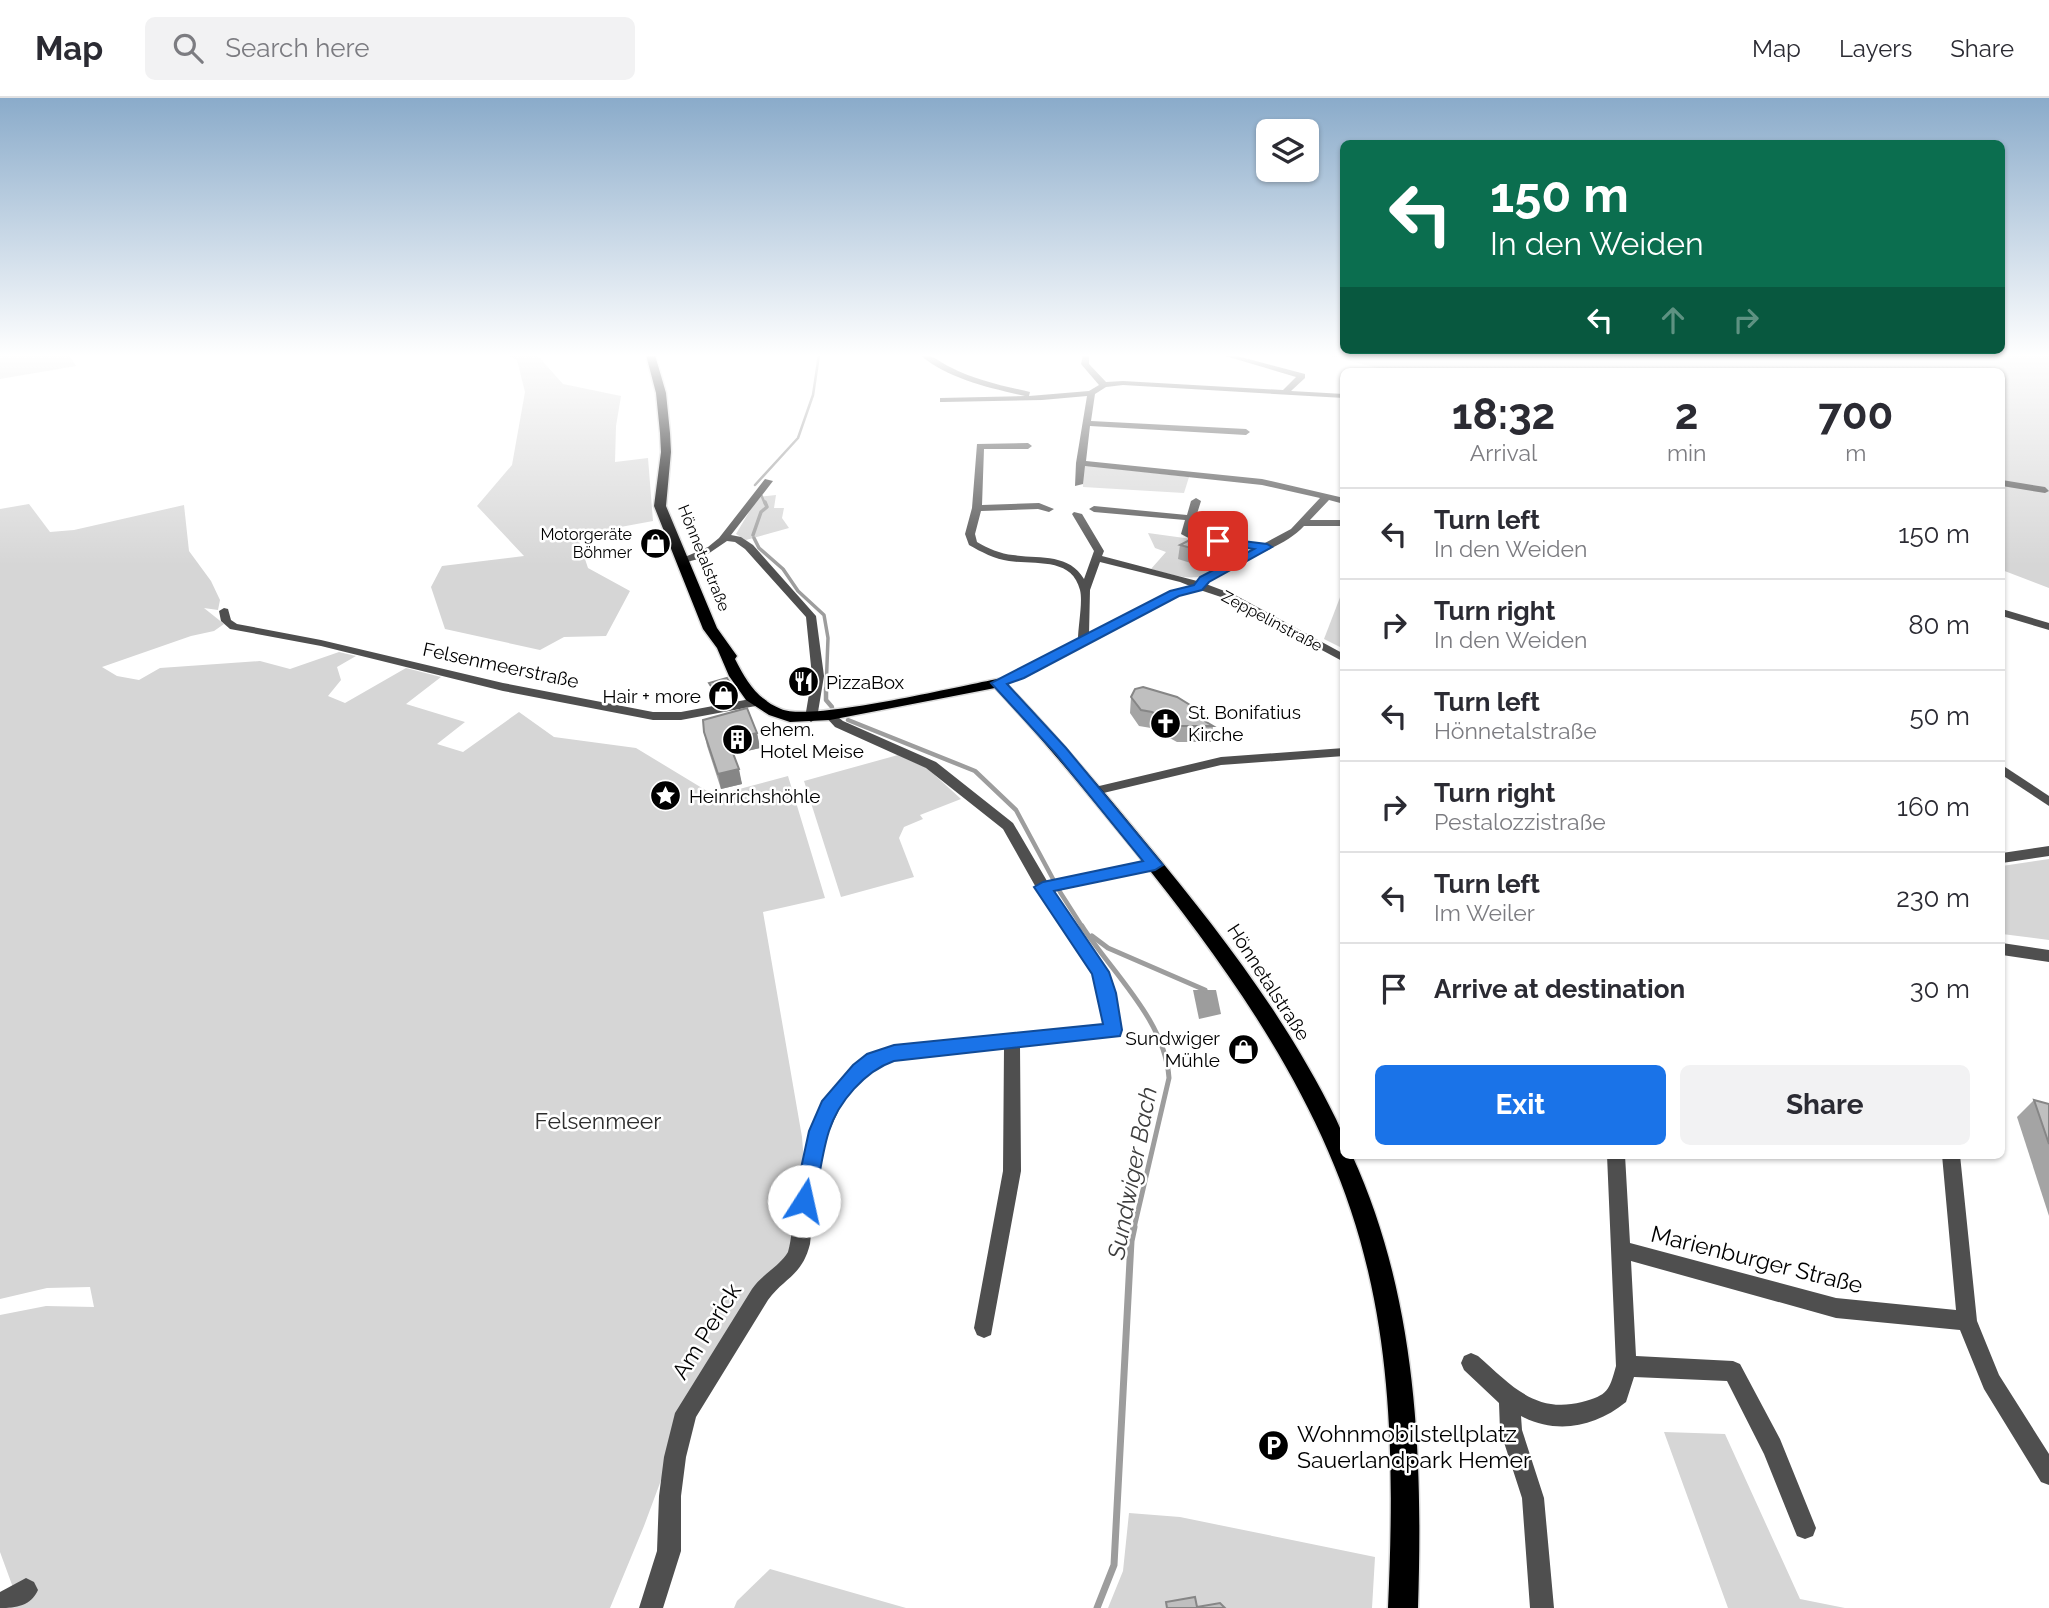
<!DOCTYPE html>
<html lang="en">
<head>
<meta charset="utf-8">
<style>
	body { margin:0; font-family:Raleway,sans-serif; background:#f2f2f3; color:#2b2b33; height:100vh; display:flex; flex-direction:column; font-size:26px; white-space:nowrap }
	* { box-sizing:border-box; margin:0 }
	p { font-size:23px; color:#7c7c81 }
	.icon { flex:none; width:38px; height:38px; fill:none; stroke:currentColor; stroke-width:2; stroke-linecap:round; stroke-linejoin:round }
	.map { position:relative; flex:1; overflow:hidden }
	.side { position:absolute; left:1340px; top:270px; width:665px; height:791px; display:flex; flex-direction:column; background:#fff; border-radius:10px; box-shadow:0 2px 5px #0004 }
	.side>* { flex:none }
	.top-card { position:absolute; left:1340px; top:42px; width:665px; height:214px; border-radius:10px; box-shadow:0 2px 5px #0004; background:#0b6e4f; color:#fff; overflow:hidden }
	.controls { position:absolute; left:1256px; top:21px; display:grid; gap:14px }
	.controls a { display:grid; place-items:center; width:63px; height:63px; border-radius:10px; background:#fff; box-shadow:0 2px 5px #0004; font-size:35px }
	.pin { position:absolute; display:grid; place-items:center; width:60px; height:60px; color:#fff; margin:-30px; border-radius:14px; box-shadow:0 4px 10px #0006 }
	.me { position:absolute; width:77px; margin:-38px; rotate:10deg; stroke-linejoin:round; filter:drop-shadow(0 0 5px #0008) }
	.turn { display:flex; align-items:center; gap:24px; height:147px; padding:0 35px; font-size:32px }
	.turn .icon { width:91px; height:91px; stroke-width:2.5 }
	.turn b { display:block; font-size:49px; line-height:60px }
	.lanes { display:flex; align-items:center; height:66px; padding:0 35px; background:#0003; justify-content:center; gap:35px; direction:ltr }
	.lanes .off { opacity:.35 }
	.eta { display:flex; justify-content:space-evenly; align-items:center; height:119px; text-align:center }
	.eta b { font-size:42px; font-weight:700; line-height:49px }
	.button { display:flex; gap:14px; margin-top:auto; padding:14px 35px }
	.button a { flex:1; height:80px; border-radius:10px; background:#1a73e8; color:#fff; font-size:28px; font-weight:700; line-height:80px; text-align:center }
	.button a+a { background:#f2f2f3; color:#2b2b33 }
	ul { padding:0; list-style:none }
	li { display:flex; align-items:center; gap:21px; height:91px; padding:0 35px; border-top:2px solid #e1e1e2 }
	li div { flex:1 }
	li b { display:block; font-size:26px }
	li em { font-style:normal }
	header { display:flex; align-items:center; gap:42px; box-sizing:border-box; height:98px; padding:0 35px; background:#fff; border-bottom:2px solid #e1e1e2 }
	header strong { font-size:33px }
	nav { display:flex; gap:38px; margin-inline-start:auto; font-size:24px }
	.search { width:490px; height:63px; background:#f2f2f3; display:flex; align-items:center; gap:18px; box-sizing:border-box; padding:0 24px; border-radius:10px; color:#7c7c81; font-size:26px }
	.map>svg:first-child { display:block }
	.green { fill:#d6d6d6 }
	.water { fill:#9d9d9d }
	.lines { fill:none; stroke-linecap:round; stroke-linejoin:round }
	.stream-far4 { stroke:#9d9d9d; stroke-width:2.5 }
	.stream-far3 { stroke:#9d9d9d; stroke-width:3.5 }
	.stream-far2 { stroke:#9d9d9d; stroke-width:4.5 }
	.stream-far1 { stroke:#9d9d9d; stroke-width:5 }
	.stream { stroke:#9d9d9d; stroke-width:7 }
	.major-casing { stroke:#dbdbdb; stroke-width:3 }
	.minor { fill:#4f4f4f; fill-rule:evenodd }
	.major { fill:#000; fill-rule:evenodd }
	.wall { fill:#a4a4a4 }
	.shaded-wall { fill:#868686 }
	.building { fill:#bfbfbf; stroke:#868686; stroke-width:2 }
	.route { fill:#1a73e8; stroke:#114b97; stroke-width:2 }
	.labels { text-anchor:middle; dominant-baseline:central; stroke-width:5; stroke-linejoin:round; paint-order:stroke }
	.far-poi-label { font-size:16px; fill:#000; stroke:#fff; text-anchor:end }
	.far-street-label { font-size:16px; fill:#000; stroke:#fff }
	.street-label { font-size:19px; fill:#000; stroke:#fff }
	.poi-label { font-size:19px; fill:#000; stroke:#fff; text-anchor:start }
	.near-park-label { font-size:23px; fill:#2d2d2d; stroke:#fff }
	.near-street-label { font-size:23px; fill:#000; stroke:#fff }
	.near-poi-label { font-size:23px; fill:#000; stroke:#fff; text-anchor:start }
	.near-water-label { font-size:24px; font-style:italic; fill:#3e3e3e; stroke:#fff }
</style>
</head>
<body>
<header>
<strong>Map</strong>
<div class="search"><svg class="icon" aria-label="search" viewBox="0 0 24 24"><circle cx="10" cy="10" r="6"/><path d="M15 15l6 6"/></svg>Search here</div>
<nav><a>Map</a><a>Layers</a><a>Share</a></nav>
</header>
<div class="map">
<svg width="2049" height="1510" viewBox="0 0 2049 1510">
	<rect width="100%" height="100%" fill="#fff"/>
	<g class="green">
		<polygon points="0,257 69,257 76,268 0,281"/>
		<polygon points="507,257 537,257 563,286 621,298 616,328 615,364 648,360 653,423 577,437 588,470 630,493 606,538 564,539 540,552 445,531 431,489 442,468 524,458 477,408 512,367 525,294 517,262"/>
		<polygon points="1327,257 2049,257 2049,490 2002,472 2002,273 1389,273"/>
		<polygon points="1083,367 1189,379 1184,395 1083,389"/>
		<polygon points="776,397 774,410 784,410 782,420 789,430 746,442 736,436 758,399"/>
		<polygon points="29,406 50,434 74,432 184,407 189,453 211,483 220,502 218,512 204,510 224,526 214,533 191,538 102,569 117,578 139,582 160,570 260,563 290,571 339,554 356,558 337,569 341,582 328,598 345,605 406,570 441,579 406,606 465,624 437,646 463,654 519,614 554,639 636,650 707,693 709,699 788,678 825,800 763,814 802,1039 805,1077 792,1162 693,1296 644,1428 610,1510 10,1510 15,1495 0,1454 0,1217 46,1208 94,1209 90,1189 47,1190 0,1201 0,411"/>
		<path d="M1148,435L1228,446L1242,459C1197,482 1200,485 1151,471L1166,454L1155,450Z"/>
		<polygon points="1344,489 1344,551 1324,541"/>
		<polygon points="898,657 927,670 961,701 920,717 923,721 904,729 899,740 914,779 841,799 804,683"/>
		<polygon points="2049,761 2049,842 2002,836 2002,768"/>
		<polygon points="1664,1334 1725,1336 1800,1501 1845,1510 1728,1510"/>
		<polygon points="1129,1415 1180,1419 1375,1459 1372,1510 1108,1510 1123,1473"/>
		<polygon points="770,1471 906,1510 734,1510 737,1503"/>
	</g>
	<polygon class="water" points="1193,892 1216,892 1221,916 1199,921"/>
	<g class="lines">
		<g class="stream-far4">
			<polyline points="755,387 798,340 813,297 819,257"/>
			<polyline points="760,394 765,406"/>
		</g>
		<g class="stream-far3">
			<polyline points="753,437 761,414 767,409 765,404"/>
			<polyline points="754,440 759,450 783,471 798,493 824,517 828,540 826,593"/>
		</g>
		<g class="stream-far2">
			<polyline points="826,591 826,602 832,609"/>
			<polyline points="848,622 975,673 1016,712 1060,794 1083,830"/>
		</g>
		<g class="stream-far1">
			<path d="M1082,828C1112,875 1165,922 1169,980L1134,1130"/>
			<polyline points="1092,838 1108,850 1205,892"/>
		</g>
		<polyline class="stream" points="1097,1510 1114,1467 1131,1143 1134,1129"/>
		<defs>
			<path id="major" d="M646,257H655L666,295L670,335L671,354L666,408L717,530L737,558L735,561C746,583 758,602 781,611C811,624 958,588 998,581L1003,582C1054,634 1101,690 1147,746C1218,831 1287,921 1336,1021L1344,1039V1057H1352C1417,1199 1423,1357 1418,1510H1388C1393,1398 1394,1283 1368,1173C1332,1015 1236,880 1136,755C1090,699 1045,643 995,590L830,622L790,624L769,617L746,602L729,578L717,550L703,531L654,408L661,354L660,335L656,295Z"/>
		</defs>
		<use href="#major" class="major-casing"/>
		<g class="minor">
			<path d="M920,257C932,256 940,264 950,269C975,282 1003,288 1030,294L1029,298L1089,293L1099,287L1081,266L1083,257H1089V266L1106,284L1123,283L1283,292L1296,279L1222,257H1233L1305,276V280L1291,293L1344,296V300L1123,287L1106,289L1095,296L1091,323L1246,331L1250,334L1246,337L1090,328L1086,363L1262,381L1344,400V406L1329,402L1310,422H1344V428H1304C1280,454 1231,462 1206,486L1235,497L1344,556V564L1227,501L1200,492L1178,497L1023,579L1002,587H994V583L1015,575L1078,542C1078,528 1083,504 1080,492C1072,459 1035,467 1009,463C995,461 981,454 969,447L965,436L972,410L977,346L1028,345L1032,348L1028,351H984L982,407L1039,405L1054,411L1049,414L1038,411L981,413L975,436L977,444C987,450 1001,456 1013,457C1040,461 1069,455 1084,481L1094,453L1072,416L1074,414L1082,416L1104,453L1102,458L1197,483L1201,479L1254,450L1194,443L1181,436L1185,422L1094,414L1089,411L1094,408L1187,417L1191,403L1196,400L1201,403L1191,435L1263,446L1291,431L1320,400L1262,387L1085,368L1083,386L1075,388L1076,365L1087,298L1042,302L943,304H940V300L1025,298C990,290 948,281 920,257ZM1100,464L1180,484L1190,488L1170,493L1089,536L1090,492Z"/>
			<polygon points="765,381 773,383 731,437 741,439 753,447 816,518 824,578 817,620 811,624 805,620 812,578 806,519 745,451 735,444 727,443 702,460 683,465 678,462 708,449 719,440"/>
			<polygon points="2002,382 2045,389 2049,393 2045,395 2002,388"/>
			<polygon points="224,510 228,511 231,522 237,526 321,542 503,585 653,614 681,614 761,599 767,603 761,607 681,622 653,622 503,593 321,548 230,531 221,523 219,513"/>
			<polygon points="2002,511 2049,525 2049,532 2002,518"/>
			<path d="M830,613L843,623L936,664L1013,725L1047,783L1155,762L1162,767L1155,772L1053,792L1108,875L1115,895L1121,932L1119,937L1113,939L1020,948L1021,1073L991,1237L984,1240L977,1237L974,1230L1003,1073L1004,950L896,962L877,971L858,985L843,1003L826,1040L816,1088L810,1146C802,1178 785,1179 768,1202L696,1319L686,1359L681,1398V1453L663,1510H639L657,1453L659,1398L664,1359L675,1315L752,1191C762,1176 779,1169 788,1154C792,1140 792,1126 794,1111C803,1043 821,973 894,948L1104,926L1099,895L1093,876L1038,793L1003,731L926,670L835,629L824,617Z"/>
			<polygon points="1344,650 1344,658 1221,667 1095,697 1088,693 1095,689 1221,659"/>
			<polygon points="2002,667 2049,698 2049,708 2002,677"/>
			<polygon points="2049,748 2049,758 2002,765 2002,755"/>
			<polygon points="2002,845 2049,852 2049,864 2002,857"/>
			<path d="M1607,1057H1625L1630,1145L1836,1200L1956,1212L1942,1057H1960L1977,1223L1999,1277L2049,1356V1387L2041,1384L1984,1291L1960,1232L1836,1220L1631,1163L1636,1258L1733,1263L1740,1266L1780,1341L1816,1430L1813,1438L1805,1441L1797,1438L1764,1356L1727,1283L1634,1279L1626,1304C1595,1329 1557,1337 1521,1318L1522,1332L1544,1400L1554,1510H1530L1522,1400L1500,1332L1499,1305L1464,1272L1461,1265L1464,1258L1471,1255L1478,1258C1511,1287 1535,1316 1582,1304C1608,1297 1609,1293 1616,1268Z"/>
			<path d="M26,1480L34,1484L38,1492C31,1508 16,1510 0,1510V1494Z"/>
		</g>
		<use href="#major" class="major"/>
	</g>
	<g class="wall">
		<polygon points="1225,442 1223,457 1200,468 1178,461 1180,447"/>
		<polygon points="709,585 734,590 736,601 717,605 712,595"/>
		<polygon points="1131,599 1203,615 1202,622 1213,628 1211,644 1177,644 1151,630 1139,628 1130,615"/>
		<polygon points="704,634 757,635 760,650 733,656 742,686 721,691 707,648"/>
		<polygon points="2034,1002 2049,1006 2049,1118 2017,1019"/>
	</g>
	<g class="shaded-wall">
		<polygon points="1225,442 1223,457 1200,468 1202,453"/>
		<polygon points="734,590 736,601 717,605 715,594"/>
		<polygon points="757,635 760,650 731,657 728,642"/>
		<polygon points="739,671 742,686 721,691 718,676"/>
	</g>
	<g class="building">
		<polygon points="1205,434 1225,442 1202,453 1180,447"/>
		<polygon points="727,580 734,590 715,594 709,585"/>
		<polygon points="1143,589 1177,599 1203,615 1198,619 1213,628 1179,628 1152,614 1141,612 1131,599 1135,591"/>
		<polygon points="747,610 757,635 728,642 739,671 718,676 704,634 703,622"/>
		<polygon points="2034,1002 2049,1006 2049,1046"/>
		<polygon points="1195,1499 1197,1509 1220,1505 1225,1510 1167,1510 1166,1504"/>
	</g>
	<linearGradient id="sky" x2="0" y2="1"><stop stop-color="#8aabca"/><stop offset="0.55" stop-color="#fff"/><stop offset="1" stop-color="#fff" stop-opacity="0"/></linearGradient>
	<rect width="2049" height="468" fill="url(#sky)"/>
	<path class="route" d="M1218,440L1267,446L1272,449L1209,484L1202,492L1179,498L1024,580L1007,586L1066,650L1163,767L1155,772L1054,793L1109,874L1116,895L1122,932L1120,938L894,963C865,973 838,1004 829,1033C822,1055 819,1080 815,1103L812,1110L804,1112L797,1110L794,1103L809,1033L822,1003L853,967L867,956L894,947L1103,926L1092,876L1034,789L1043,784L1143,763L1056,656L991,585L1170,493L1194,487L1200,479L1254,451L1214,445L1213,443Z"/>
	<defs>
		<symbol id="shop-disc" viewBox="-11 -11 22 22"><circle r="9.5" fill="#000" stroke="#fff"/><path d="M-5-2.5h2.3a2.7 3.5 0 0 1 5.4 0H5L5.5 6h-11ZM-1.5-2.5h3a1.5 2.3 0 0 0-3 0Z" fill="#fff"/></symbol>
		<symbol id="restaurant-disc" viewBox="-11 -11 22 22"><circle r="9.5" fill="#000" stroke="#fff"/><path d="M-5-6h1v4h1v-4h1v4h1v-4h1v5L-1.5 .5V6h-2V.5L-5-1ZM5-6V6H3V1.5H1.5Q1.5-4 5-6Z" fill="#fff"/></symbol>
		<symbol id="church-disc" viewBox="-11 -11 22 22"><circle r="9.5" fill="#000" stroke="#fff"/><path d="M-1.2-6h2.4v3.5h3.3v2.4h-3.3V6h-2.4V-.1h-3.3v-2.4h3.3Z" fill="#fff"/></symbol>
		<symbol id="building-disc" viewBox="-11 -11 22 22"><circle r="9.5" fill="#000" stroke="#fff"/><path d="M-4-6H4V6H1V3H-1V6H-4ZM-2.5-4.3h1.7v1.8h-1.7ZM.8-4.3h1.7v1.8H.8ZM-2.5-1h1.7V.8h-1.7ZM.8-1h1.7V.8H.8Z" fill="#fff"/></symbol>
		<symbol id="sight-disc" viewBox="-11 -11 22 22"><circle r="9.5" fill="#000" stroke="#fff"/><path d="M0-6L1.8-2.2L6-1.7L2.9 1.2L3.7 5.4L0 3.3L-3.7 5.4L-2.9 1.2L-6-1.7L-1.8-2.2Z" fill="#fff"/></symbol>
		<symbol id="parking-disc" viewBox="-11 -11 22 22"><circle r="9.5" fill="#000" stroke="#fff"/><path d="M-3.5-5.5H1a3.5 3.5 0 0 1 0 7H-1V5.5H-3.5ZM-1-3.4V-.6H.8a1.4 1.4 0 0 0 0-2.8Z" fill="#fff"/></symbol>
	</defs>
	<g fill-rule="evenodd">
		<use href="#shop-disc" x="638" y="428" width="35" height="35"/>
		<use href="#restaurant-disc" x="786" y="566" width="35" height="35"/>
		<use href="#shop-disc" x="706" y="580" width="35" height="35"/>
		<use href="#church-disc" x="1148" y="608" width="35" height="35"/>
		<use href="#building-disc" x="720" y="624" width="35" height="35"/>
		<use href="#sight-disc" x="648" y="680" width="35" height="35"/>
		<use href="#shop-disc" x="1226" y="934" width="35" height="35"/>
		<use href="#parking-disc" x="1256" y="1330" width="35" height="35"/>
	</g>
	<g class="labels">
		<g class="far-poi-label">
			<text x="632" y="436">Motorgeräte<tspan x="632" dy="18">Böhmer</tspan></text>
		</g>
		<g class="far-street-label">
			<text transform="translate(704 460) rotate(68)">Hönnetalstraße</text>
			<text transform="translate(1272 523) rotate(28)">Zeppelinstraße</text>
		</g>
		<g class="street-label">
			<text transform="translate(501 567) rotate(12)">Felsenmeerstraße</text>
			<text transform="translate(1269 884) rotate(57)">Hönnetalstraße</text>
		</g>
		<g class="poi-label">
			<text x="826" y="584">PizzaBox</text>
			<text x="701" y="598" text-anchor="end">Hair + more</text>
			<text x="1188" y="614">St. Bonifatius<tspan x="1188" dy="22">Kirche</tspan></text>
			<text x="760" y="631">ehem.<tspan x="760" dy="22">Hotel Meise</tspan></text>
			<text x="689" y="698">Heinrichshöhle</text>
			<text x="1220" y="940" text-anchor="end">Sundwiger<tspan x="1220" dy="22">Mühle</tspan></text>
		</g>
		<g class="near-park-label">
			<text x="598" y="1022">Felsenmeer</text>
		</g>
		<g class="near-street-label">
			<text transform="translate(1757 1161) rotate(14)">Marienburger Straße</text>
			<text transform="translate(706 1233) rotate(-58)">Am Perick</text>
		</g>
		<g class="near-poi-label">
			<text x="1297" y="1335">Wohnmobilstellplatz<tspan x="1297" dy="26">Sauerlandpark Hemer</tspan></text>
		</g>
		<g class="near-water-label">
			<text transform="translate(1132 1075) rotate(-79)">Sundwiger Bach</text>
		</g>
	</g>
</svg>
<div class="controls">
<a><svg class="icon" aria-label="layers" viewBox="0 0 24 24"><path d="M12 4l9 5-9 5-9-5zM3 14l9 5 9-5"/></svg></a>
</div>
<div class="pin" style="left:1218px;top:443px;background:#d93025"><svg class="icon" aria-label="arrive" viewBox="0 0 24 24"><path d="M6 21V4h12l-3 4 3 4H6"/></svg></div>
<svg class="me" style="left:804px;top:1103px" viewBox="-20 -20 40 40"><circle r="19" fill="#fff"/><path d="M0-13L10 11 0 6-10 11z" fill="#1a73e8"/></svg>
<div class="top-card">
<div class="turn"><svg class="icon" aria-label="left" viewBox="0 0 24 24"><path d="M17 20v-9H6M10 6l-5 5 5 5"/></svg><div><b>150 m</b>In den Weiden</div></div>
<div class="lanes"><svg class="icon" aria-label="left" viewBox="0 0 24 24"><path d="M17 20v-9H6M10 6l-5 5 5 5"/></svg><svg class="icon off" aria-label="ahead" viewBox="0 0 24 24"><path d="M12 20V5M6 11l6-6 6 6"/></svg><svg class="icon off" aria-label="right" viewBox="0 0 24 24"><path d="M7 20v-9h11M14 6l5 5-5 5"/></svg></div>
</div>
<section class="side">
<div class="eta">
<div><b>18:32</b><p>Arrival</p></div>
<div><b>2</b><p>min</p></div>
<div><b>700</b><p>m</p></div>
</div>
<ul>
<li><svg class="icon" aria-label="left" viewBox="0 0 24 24"><path d="M17 20v-9H6M10 6l-5 5 5 5"/></svg><div><b>Turn left</b><p>In den Weiden</p></div><em>150 m</em></li>
<li><svg class="icon" aria-label="right" viewBox="0 0 24 24"><path d="M7 20v-9h11M14 6l5 5-5 5"/></svg><div><b>Turn right</b><p>In den Weiden</p></div><em>80 m</em></li>
<li><svg class="icon" aria-label="left" viewBox="0 0 24 24"><path d="M17 20v-9H6M10 6l-5 5 5 5"/></svg><div><b>Turn left</b><p>Hönnetalstraße</p></div><em>50 m</em></li>
<li><svg class="icon" aria-label="right" viewBox="0 0 24 24"><path d="M7 20v-9h11M14 6l5 5-5 5"/></svg><div><b>Turn right</b><p>Pestalozzistraße</p></div><em>160 m</em></li>
<li><svg class="icon" aria-label="left" viewBox="0 0 24 24"><path d="M17 20v-9H6M10 6l-5 5 5 5"/></svg><div><b>Turn left</b><p>Im Weiler</p></div><em>230 m</em></li>
<li><svg class="icon" aria-label="arrive" viewBox="0 0 24 24"><path d="M6 21V4h12l-3 4 3 4H6"/></svg><div><b>Arrive at destination</b></div><em>30 m</em></li>
</ul>
<div class="button"><a>Exit</a><a>Share</a></div>
</section>
</div>
</body>
</html>
